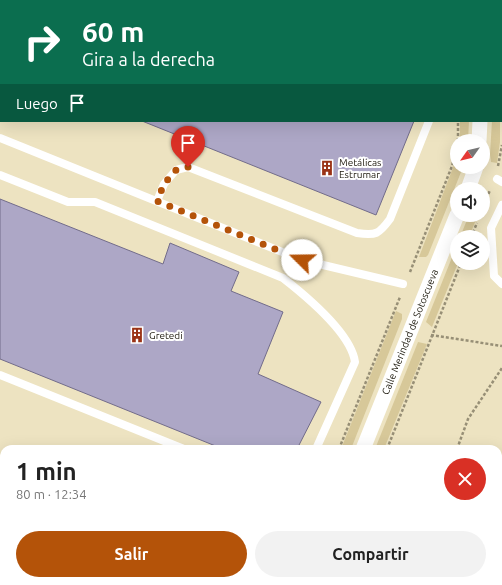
<!DOCTYPE html>
<html lang="es">
<head>
<meta charset="utf-8">
<style>
	body { margin:0; font-family:Ubuntu,sans-serif; background:#f2f2f2; color:#222; height:100vh; display:flex; flex-direction:column; font-size:15px; white-space:nowrap }
	* { box-sizing:border-box; margin:0 }
	p { font-size:13px; color:#767676 }
	.icon { flex:none; width:22px; height:22px; fill:none; stroke:currentColor; stroke-width:2; stroke-linecap:round; stroke-linejoin:round }
	.map { position:relative; flex:1; overflow:hidden }
	.panel { position:absolute; left:0px; top:445px; width:502px; height:140px; display:flex; flex-direction:column; background:#fff; border-radius:12px 12px 0 0; box-shadow:0 4px 16px #0002 }
	.panel>* { flex:none }
	.guide { position:absolute; left:0px; top:0px; width:502px; height:122px; box-shadow:0 4px 16px #0002; background:#0b6e4f; color:#fff; overflow:hidden }
	.needle { width:26px; rotate:236deg }
	.buttons { position:absolute; left:450px; top:134px; display:grid; gap:8px }
	.buttons a { display:grid; place-items:center; width:40px; height:40px; border-radius:50%; background:#fff; box-shadow:0 4px 16px #0002; font-size:20px }
	.pin { position:absolute; display:grid; place-items:center; width:34px; height:34px; color:#fff; margin:-41px -17px; border-radius:50% 50% 50% 0; rotate:-45deg; box-shadow:0 0 4px #0007 }
	.pin .icon { rotate:45deg }
	.me { position:absolute; width:44px; margin:-22px; rotate:292deg; stroke-linejoin:round; filter:drop-shadow(0 0 3px #0008) }
	.turn { display:flex; align-items:center; gap:14px; height:84px; padding:0 16px; font-size:18px }
	.turn .icon { width:52px; height:52px; stroke-width:2.5 }
	.turn b { display:block; font-size:28px; line-height:34px }
	.then { display:flex; align-items:center; height:38px; padding:0 16px; background:#0003; gap:8px; font-size:15px }
	.round { display:grid; place-items:center; flex:none; width:42px; height:42px; border-radius:21px; background:#f2f2f2 }
	.headline { display:flex; align-items:center; justify-content:space-between; height:68px; padding:0 16px }
	h1 { font-size:24px; font-weight:700; line-height:30px }
	.primary-button { display:flex; gap:8px; margin-top:auto; padding:8px 16px }
	.primary-button a { flex:1; height:46px; border-radius:24px; background:#b45309; color:#fff; font-size:16px; font-weight:700; line-height:46px; text-align:center }
	.primary-button a+a { background:#f2f2f2; color:#222 }
	.map>svg:first-child { display:block }
	.green { fill:#d7c899 }
	.building { fill:#ada7c6; stroke:#726c8a }
	.lines { fill:none; stroke-linecap:round; stroke-linejoin:round }
	.path { stroke:#978f76; stroke-width:2.5; stroke-dasharray:3 2; stroke-linecap:butt }
	.service { stroke:#fff; stroke-width:8 }
	.minor { stroke:#fff; stroke-width:15 }
	.route { stroke:#b45309; stroke-width:7; stroke-dasharray:0 12.6 }
	.labels { text-anchor:middle; dominant-baseline:central; stroke-width:4; stroke-linejoin:round; paint-order:stroke }
	.poi-label { font-size:10px; fill:#1c180c; stroke:#fff; text-anchor:start }
	.street-label { font-size:10px; fill:#1c180c; stroke:#fff }
</style>
</head>
<body>
<div class="map">
<svg width="502" height="585" viewBox="0 0 502 585">
	<rect width="100%" height="100%" fill="#ede3c1"/>
	<g class="green">
		<polygon points="460,121 469,121 468,141 460,141"/>
		<polygon points="492,121 500,121 500,142 497,163 491,162 490,154"/>
		<polygon points="457,157 457,167 463,167 428,255 426,257 419,257"/>
		<polygon points="469,215 478,215 469,237 460,237"/>
		<polygon points="457,245 457,263 458,263 432,327 426,322"/>
		<polygon points="396,311 402,314 402,319 351,449 341,449"/>
		<polygon points="418,342 427,344 384,449 375,449"/>
	</g>
	<g class="building">
		<polygon points="142,121 414,121 376,215"/>
		<polygon points="0,199 163,264 170,243 239,272 231,291 283,312 258,374 321,402 297,449 223,449 0,359"/>
	</g>
	<g class="lines">
		<g class="path">
			<polyline points="457,0 457,1"/>
			<polyline points="502,0 502,41"/>
			<polyline points="458,141 458,121"/>
			<polyline points="498,166 502,145"/>
			<polyline points="483,208 490,190"/>
			<polyline points="471,237 477,223"/>
			<polyline points="410,272 452,166 457,148"/>
			<polyline points="431,335 502,346"/>
			<polyline points="339,449 400,297"/>
			<polyline points="387,449 461,263"/>
			<polyline points="457,449 468,419 502,368"/>
			<polyline points="357,581 359,585"/>
			<polyline points="227,585 230,581"/>
			<polyline points="424,585 424,581"/>
		</g>
		<g class="service">
			<polyline points="266,0 269,1"/>
			<polyline points="326,0 328,1"/>
			<polyline points="439,0 439,1"/>
			<polyline points="0,138 302,260 403,284"/>
			<path d="M0,175L68,202H95L283,278C306,296 351,333 355,362L316,449"/>
			<polyline points="497,179 502,182"/>
			<path d="M157,201L164,184L176,170L188,167L357,233C376,236 379,234 390,219L429,121"/>
			<polyline points="502,205 491,228 494,276 502,284"/>
			<polyline points="0,375 184,449"/>
		</g>
		<g class="minor">
			<polyline points="479,0 479,1"/>
			<polyline points="479,141 480,121"/>
			<polyline points="468,189 476,167"/>
			<polyline points="363,449 457,215"/>
			<polyline points="314,581 321,585"/>
			<polyline points="334,581 335,585"/>
			<polyline points="261,585 269,581"/>
		</g>
	</g>
	<g class="lines">
		<polyline class="route" points="188,167 176,170 164,184 157,201 302,260"/>
	</g>
	<defs>
		<symbol id="building-bare" viewBox="-9 -9 18 18"><path d="M-4-6H4V6H1V3H-1V6H-4ZM-2.5-4.3h1.7v1.8h-1.7ZM.8-4.3h1.7v1.8H.8ZM-2.5-1h1.7V.8h-1.7ZM.8-1h1.7V.8H.8Z" fill="#9a3215" stroke="#fff" stroke-width="2.5" paint-order="stroke"/></symbol>
	</defs>
	<g fill-rule="evenodd">
		<use href="#building-bare" x="316" y="157" width="22" height="22"/>
		<use href="#building-bare" x="126" y="324" width="22" height="22"/>
	</g>
	<g class="labels">
		<g class="poi-label">
			<text x="339" y="162">Metálicas<tspan x="339" dy="12">Estrumar</tspan></text>
			<text x="149" y="335">Gretedi</text>
		</g>
		<g class="street-label">
			<text transform="translate(410 332) rotate(-68)">Calle Merindad de Sotoscueva</text>
		</g>
	</g>
</svg>
<div class="buttons">
<a><svg class="needle" viewBox="-14 -14 28 28"><path d="M0-13l5 13h-10z" fill="#e53935"/><path d="M0 13l5-13h-10z" fill="#767676"/></svg></a>
<a><svg class="icon" aria-label="sound" viewBox="0 0 24 24"><path d="M4 9h4l5-4v14l-5-4H4zM17 9q2 3 0 6"/></svg></a>
<a><svg class="icon" aria-label="layers" viewBox="0 0 24 24"><path d="M12 4l9 5-9 5-9-5zM3 14l9 5 9-5"/></svg></a>
</div>
<div class="pin" style="left:188px;top:167px;background:#d93025"><svg class="icon" aria-label="arrive" viewBox="0 0 24 24"><path d="M6 21V4h12l-3 4 3 4H6"/></svg></div>
<svg class="me" style="left:302px;top:260px" viewBox="-20 -20 40 40"><circle r="19" fill="#fff"/><path d="M0-13L10 11 0 6-10 11z" fill="#b45309"/></svg>
<div class="guide">
<div class="turn"><svg class="icon" aria-label="right" viewBox="0 0 24 24"><path d="M7 20v-9h11M14 6l5 5-5 5"/></svg><div><b>60 m</b>Gira a la derecha</div></div>
<div class="then">Luego<svg class="icon" aria-label="arrive" viewBox="0 0 24 24"><path d="M6 21V4h12l-3 4 3 4H6"/></svg></div>
</div>
<section class="panel">
<div class="headline"><div><h1>1 min</h1><p>80 m · 12:34</p></div><a class="round" style="background:#d93025;color:#fff"><svg class="icon" aria-label="close" viewBox="0 0 24 24"><path d="M6 6l12 12M18 6L6 18"/></svg></a></div>
<div class="primary-button"><a>Salir</a><a>Compartir</a></div>
</section>
</div>
</body>
</html>
